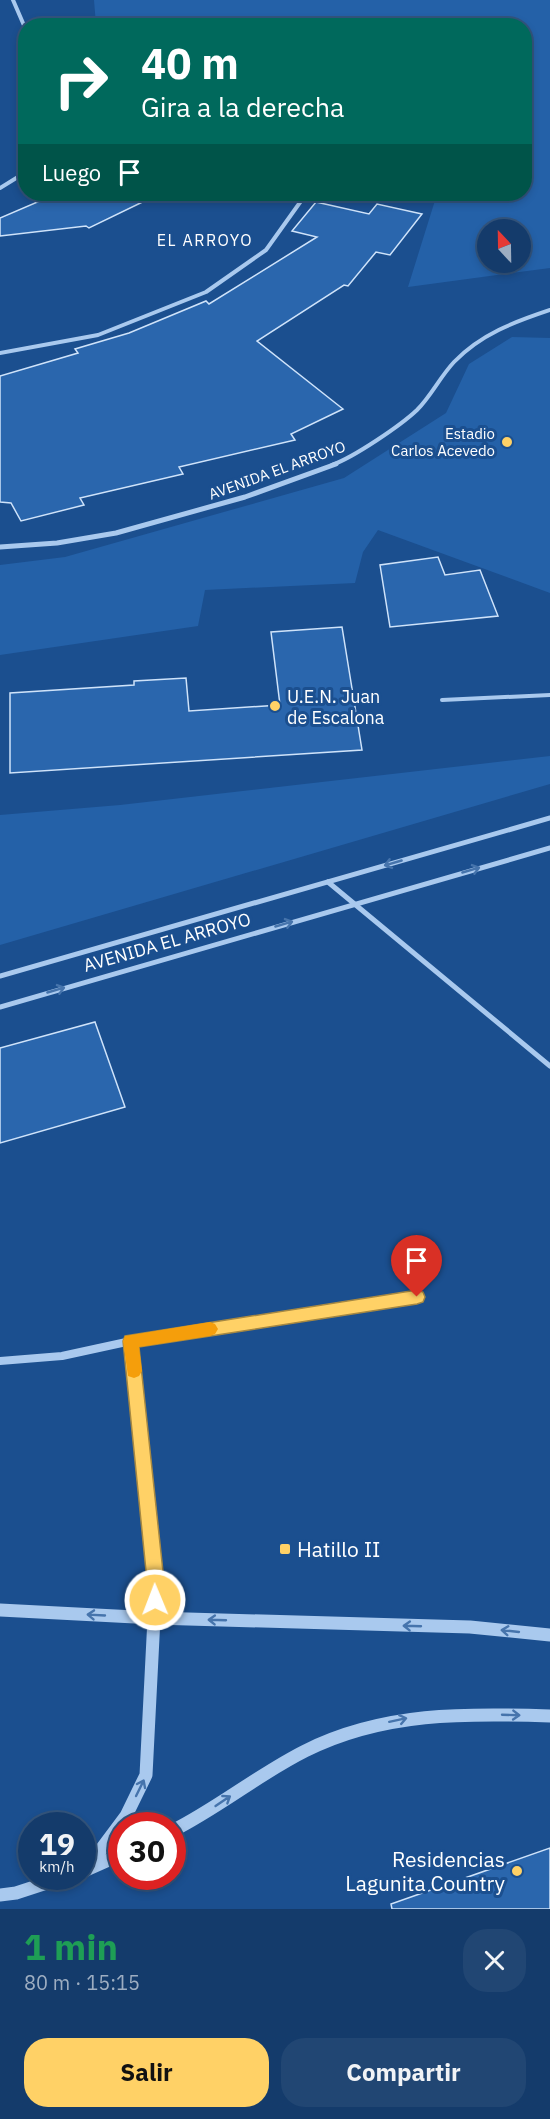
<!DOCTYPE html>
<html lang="es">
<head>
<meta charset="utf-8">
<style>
	body { margin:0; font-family:"IBM Plex Sans",sans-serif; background:#214673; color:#f1f3f6; height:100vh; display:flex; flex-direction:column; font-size:22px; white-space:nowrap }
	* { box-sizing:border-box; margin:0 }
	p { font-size:20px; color:#9dadc1 }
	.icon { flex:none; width:33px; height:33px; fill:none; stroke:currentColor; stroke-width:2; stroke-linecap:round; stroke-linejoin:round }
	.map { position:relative; height:1909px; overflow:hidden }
	.drawer { display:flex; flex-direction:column; background:#143b6b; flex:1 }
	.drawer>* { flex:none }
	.guide { position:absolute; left:18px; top:18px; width:514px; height:183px; border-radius:24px; box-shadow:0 3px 9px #0003,0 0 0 2px #33557e; background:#00695c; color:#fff; overflow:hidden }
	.needle { width:39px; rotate:338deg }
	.controls { position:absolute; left:477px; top:219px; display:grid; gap:12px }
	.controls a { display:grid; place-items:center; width:54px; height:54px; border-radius:50%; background:#143b6b; box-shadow:0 3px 9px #0003,0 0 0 2px #33557e; font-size:30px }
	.speed { position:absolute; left:18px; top:1812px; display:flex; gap:12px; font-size:30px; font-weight:700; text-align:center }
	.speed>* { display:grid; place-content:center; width:78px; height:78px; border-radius:50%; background:#143b6b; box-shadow:0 3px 9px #0003,0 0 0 2px #33557e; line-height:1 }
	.speed small { font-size:15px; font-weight:400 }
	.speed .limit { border:9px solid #d22; background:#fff; color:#111 }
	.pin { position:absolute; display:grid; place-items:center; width:51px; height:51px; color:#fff; margin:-62px -26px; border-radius:50% 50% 50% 0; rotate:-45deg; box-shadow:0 0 6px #0007 }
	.pin .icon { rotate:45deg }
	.me { position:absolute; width:66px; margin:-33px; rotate:359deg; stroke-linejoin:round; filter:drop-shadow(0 0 4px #0008) }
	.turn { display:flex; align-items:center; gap:21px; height:126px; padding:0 24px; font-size:27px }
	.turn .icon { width:78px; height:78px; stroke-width:2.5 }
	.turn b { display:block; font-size:42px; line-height:51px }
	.then { display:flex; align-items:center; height:57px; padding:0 24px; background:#0003; gap:12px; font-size:22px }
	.round { display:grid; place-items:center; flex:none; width:63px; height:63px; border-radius:24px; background:#214673 }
	.head { display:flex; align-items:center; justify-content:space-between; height:102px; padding:0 24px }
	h1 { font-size:36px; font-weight:800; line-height:45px; color:#1e9e55 }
	.cta { display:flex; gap:12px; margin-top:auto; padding:12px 24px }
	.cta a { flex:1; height:69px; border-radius:24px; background:#ffd166; color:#111; font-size:24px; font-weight:800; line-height:69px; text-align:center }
	.cta a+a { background:#214673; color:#f1f3f6 }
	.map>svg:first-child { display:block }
	.green { fill:#2461a8; fill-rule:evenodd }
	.building { fill:#2a66ad; stroke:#cfe3fa; stroke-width:1.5 }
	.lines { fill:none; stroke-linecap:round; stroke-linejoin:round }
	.service { stroke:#a9c9ee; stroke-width:4 }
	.minor-far2 { stroke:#a9c9ee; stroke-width:4 }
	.minor-far1 { stroke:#a9c9ee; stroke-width:5 }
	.minor { stroke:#a9c9ee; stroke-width:8 }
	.tertiary { stroke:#a9c9ee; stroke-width:13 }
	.oneway { stroke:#4674ac }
	.route { fill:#ffd166; stroke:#a68842; stroke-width:1.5 }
	.slow { fill:#f59e0b }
	.poi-dot { fill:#ffd166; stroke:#1b4f8f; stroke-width:2 }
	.labels { text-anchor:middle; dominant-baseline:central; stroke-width:6; stroke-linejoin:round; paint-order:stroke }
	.far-poi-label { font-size:15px; fill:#fff; stroke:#1b4f8f; text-anchor:end }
	.far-street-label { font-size:15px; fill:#fff; stroke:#1b4f8f }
	.far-neighbourhood-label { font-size:16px; letter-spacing:1.5px; fill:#fff; stroke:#1b4f8f }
	.poi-label { font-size:18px; fill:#fff; stroke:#1b4f8f; text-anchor:start }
	.street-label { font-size:18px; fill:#fff; stroke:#1b4f8f }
	.near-poi-label { font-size:21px; fill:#fff; stroke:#1b4f8f; text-anchor:start }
</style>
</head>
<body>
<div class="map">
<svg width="550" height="1909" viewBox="0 0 550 1909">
	<rect width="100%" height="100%" fill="#1b4f8f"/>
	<g class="green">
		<path d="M94,0H550V268L408,287L437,194H525V26L96,25ZM488,230H520V262H488Z"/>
		<polygon points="512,337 550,338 550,593 378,530 363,552 355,583 205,590 198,626 0,655 0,565 65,557 344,478 446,413 469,364"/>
		<polygon points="550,756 550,784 0,945 0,815 120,805"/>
	</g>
	<g class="building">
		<polygon points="56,194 159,194 89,228 86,226 0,236 0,218"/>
		<polygon points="316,202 369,214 377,204 422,214 390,255 376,252 348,286 344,285 257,341 343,409 291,434 295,440 179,467 183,474 80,498 84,505 21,521 11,503 0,502 0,376 78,353 75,349 129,333 206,301 209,304 317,237 292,231"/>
		<polygon points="438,557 445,575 480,570 498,616 390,627 380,565"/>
		<polygon points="342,627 362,750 10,773 10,693 134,685 134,681 186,678 189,711 280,705 271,632"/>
		<polygon points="95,1022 125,1107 0,1143 0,1048"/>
		<polygon points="550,1848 550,1909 392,1909 391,1904"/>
	</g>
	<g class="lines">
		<polyline class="service" points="442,700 550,695"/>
		<g class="minor-far2">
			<polyline points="13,0 26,30"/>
			<polyline points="0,188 26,172"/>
			<polyline points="0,353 98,335 206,292 266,250 306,194"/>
			<path d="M332,465C354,457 400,426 417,410C431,396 440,377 454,362C481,334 514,322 550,310"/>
		</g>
		<g class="minor-far1">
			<polyline points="0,547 57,543 116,533 245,497 336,464"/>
			<polyline points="328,882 550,1066"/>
			<polyline points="0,976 550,818"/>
			<polyline points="0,1007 550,848"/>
		</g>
		<g class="minor">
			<polyline points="131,1341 156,1581 154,1618"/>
			<polyline points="0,1361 62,1356 131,1341 417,1297"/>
		</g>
		<g class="tertiary">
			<polyline points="0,1610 154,1618 470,1627 550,1635"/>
			<path d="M172,1831C218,1808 259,1774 305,1751C382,1712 466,1713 550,1716"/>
			<polyline points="86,1870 122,1854"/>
			<polyline points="85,1871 126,1816 146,1775 154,1618"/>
			<polyline points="0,1895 16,1893 68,1876"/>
		</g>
	</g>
	<defs><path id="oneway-shaft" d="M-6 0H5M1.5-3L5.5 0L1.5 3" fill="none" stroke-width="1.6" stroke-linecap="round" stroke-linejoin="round" transform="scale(1.5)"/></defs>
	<g class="oneway">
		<use href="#oneway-shaft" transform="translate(393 863) rotate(164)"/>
		<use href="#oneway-shaft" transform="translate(471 870) rotate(-16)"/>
		<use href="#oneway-shaft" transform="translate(284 924) rotate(-16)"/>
		<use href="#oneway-shaft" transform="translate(56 990) rotate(-16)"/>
		<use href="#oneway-shaft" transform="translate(96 1615) rotate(-177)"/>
		<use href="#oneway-shaft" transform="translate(217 1620) rotate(-178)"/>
		<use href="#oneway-shaft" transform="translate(412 1626) rotate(-178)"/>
		<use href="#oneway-shaft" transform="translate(510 1631) rotate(-174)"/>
		<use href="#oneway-shaft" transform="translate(511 1715) rotate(2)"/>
		<use href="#oneway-shaft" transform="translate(398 1720) rotate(-12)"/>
		<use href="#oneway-shaft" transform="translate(140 1788) rotate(-64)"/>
		<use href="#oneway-shaft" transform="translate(223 1801) rotate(-34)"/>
	</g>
	<polygon class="route" points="417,1290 423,1292 425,1297 423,1302 417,1304 139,1347 164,1581 161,1606 155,1608 149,1606 146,1600 147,1581 123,1341 125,1336"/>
	<polygon class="slow" points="210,1322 215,1324 218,1329 215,1334 210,1336 139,1347 142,1371 139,1376 134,1378 128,1376 123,1341 125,1336"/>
	<g class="poi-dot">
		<circle cx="507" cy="442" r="6"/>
		<circle cx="275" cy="706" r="6"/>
		<rect x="279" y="1543" width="12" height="12" rx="3"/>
		<circle cx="517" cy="1871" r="6"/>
	</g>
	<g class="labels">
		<g class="far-poi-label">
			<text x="495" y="433">Estadio<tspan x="495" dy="17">Carlos Acevedo</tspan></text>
		</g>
		<g class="far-street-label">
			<text transform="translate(277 470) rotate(-20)">AVENIDA EL ARROYO</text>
		</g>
		<g class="far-neighbourhood-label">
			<text x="205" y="240">EL ARROYO</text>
		</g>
		<g class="poi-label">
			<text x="287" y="696">U.E.N. Juan<tspan x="287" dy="21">de Escalona</tspan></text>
		</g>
		<g class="street-label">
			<text transform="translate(167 942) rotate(-16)">AVENIDA EL ARROYO</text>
		</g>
		<g class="near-poi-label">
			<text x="297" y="1549">Hatillo II</text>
			<text x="505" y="1859" text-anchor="end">Residencias<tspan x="505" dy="24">Lagunita Country</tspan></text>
		</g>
	</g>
</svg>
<div class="controls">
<a><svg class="needle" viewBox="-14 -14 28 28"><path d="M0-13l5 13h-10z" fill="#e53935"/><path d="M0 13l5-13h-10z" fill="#9dadc1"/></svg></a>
</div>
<div class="speed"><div>19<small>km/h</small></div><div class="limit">30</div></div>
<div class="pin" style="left:417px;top:1297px;background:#d93025"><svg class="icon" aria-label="arrive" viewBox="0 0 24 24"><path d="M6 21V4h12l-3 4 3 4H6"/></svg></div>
<svg class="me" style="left:155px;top:1600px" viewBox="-20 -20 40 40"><circle r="17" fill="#ffd166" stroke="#fff" stroke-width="3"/><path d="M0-11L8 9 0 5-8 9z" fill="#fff"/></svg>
<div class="guide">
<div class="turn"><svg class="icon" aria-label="right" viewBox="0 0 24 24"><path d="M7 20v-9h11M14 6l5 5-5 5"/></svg><div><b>40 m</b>Gira a la derecha</div></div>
<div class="then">Luego<svg class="icon" aria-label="arrive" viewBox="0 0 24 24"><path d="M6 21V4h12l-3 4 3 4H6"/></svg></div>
</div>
</div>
<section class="drawer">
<div class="head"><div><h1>1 min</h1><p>80 m · 15:15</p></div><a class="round"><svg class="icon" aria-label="close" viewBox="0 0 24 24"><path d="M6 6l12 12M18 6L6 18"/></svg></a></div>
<div class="cta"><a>Salir</a><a>Compartir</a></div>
</section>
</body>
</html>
